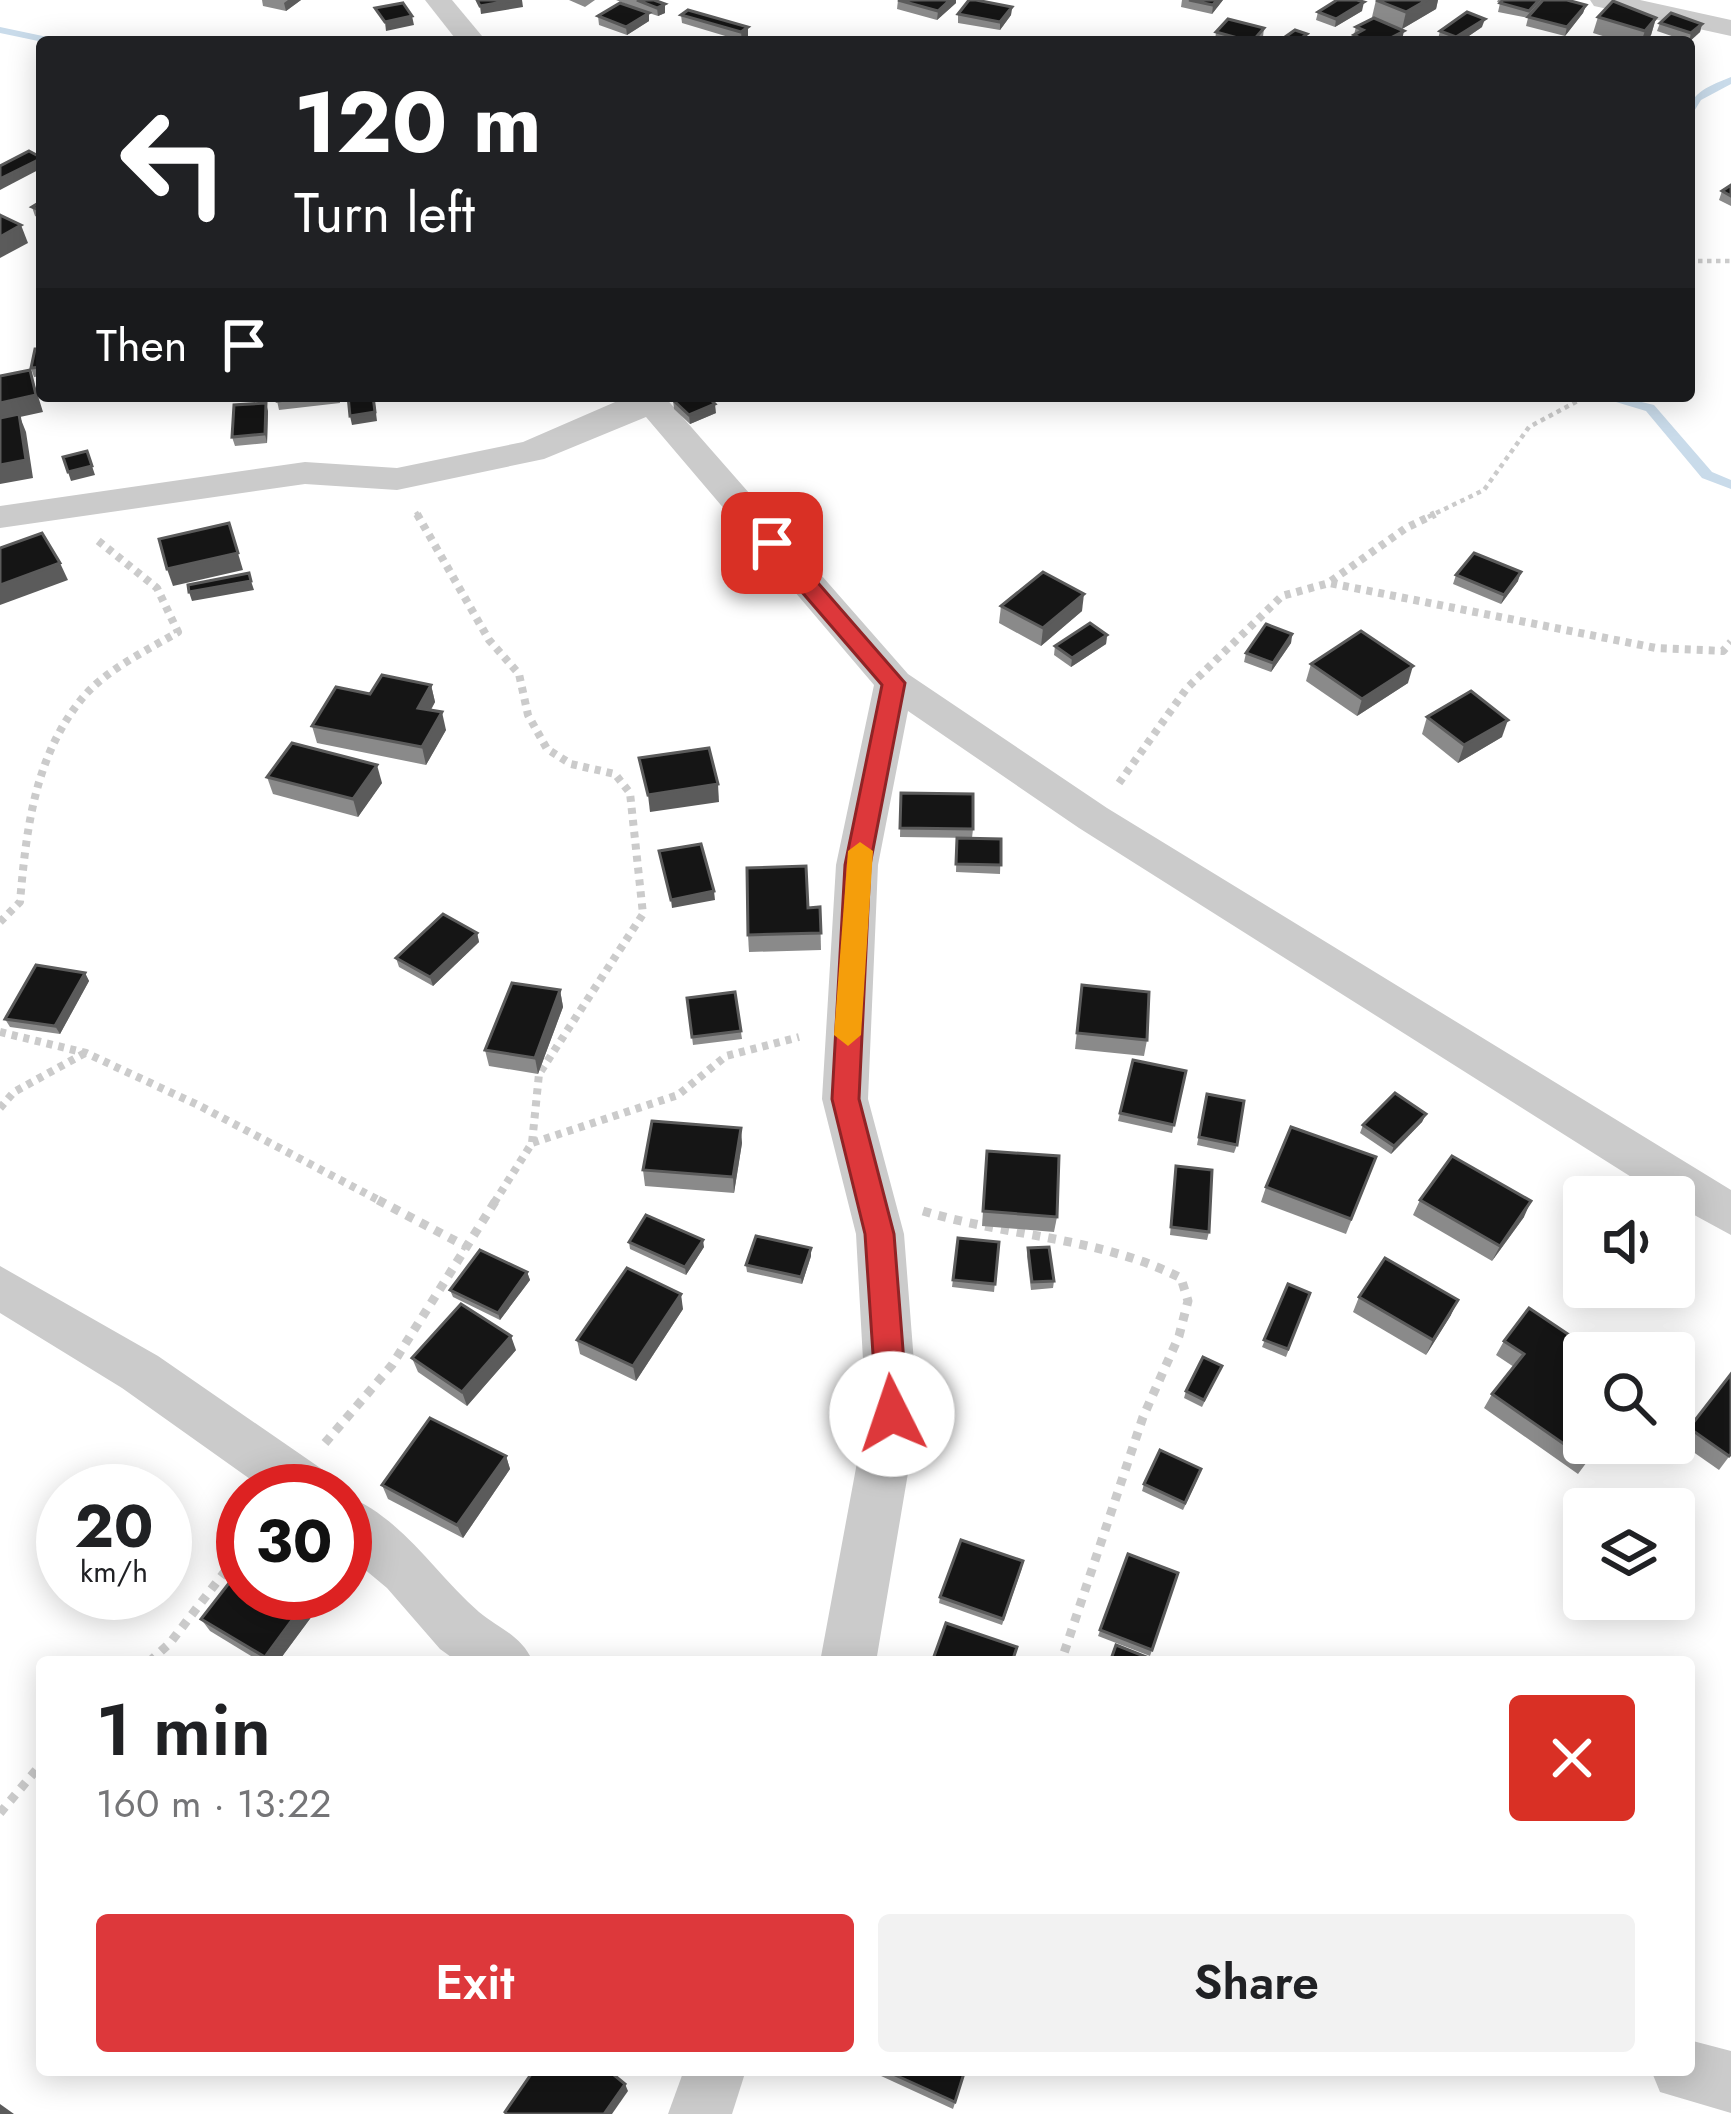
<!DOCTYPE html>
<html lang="en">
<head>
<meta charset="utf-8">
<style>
	body { margin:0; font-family:Jost,sans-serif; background:#f2f2f2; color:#202124; height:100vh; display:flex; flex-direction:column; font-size:45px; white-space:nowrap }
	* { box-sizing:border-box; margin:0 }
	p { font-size:39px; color:#757577 }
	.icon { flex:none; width:66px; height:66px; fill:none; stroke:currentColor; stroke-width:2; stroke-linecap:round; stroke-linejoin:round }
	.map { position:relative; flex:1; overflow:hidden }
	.drawer { position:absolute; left:36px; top:1656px; width:1659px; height:420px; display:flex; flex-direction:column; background:#fff; border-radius:12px; box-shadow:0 6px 30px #0003 }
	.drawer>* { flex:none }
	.banner { position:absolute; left:36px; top:36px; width:1659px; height:366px; border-radius:12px; box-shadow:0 6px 30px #0003; background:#202124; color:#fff; overflow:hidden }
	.buttons { position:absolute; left:1563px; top:1176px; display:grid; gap:24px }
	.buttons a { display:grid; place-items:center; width:132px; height:132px; border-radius:12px; background:#fff; box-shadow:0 6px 30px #0003; font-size:60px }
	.speed { position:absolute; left:36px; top:1464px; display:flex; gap:24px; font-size:60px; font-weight:700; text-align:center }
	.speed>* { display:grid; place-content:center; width:156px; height:156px; border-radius:50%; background:#fff; box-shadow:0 6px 30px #0003; line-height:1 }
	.speed small { font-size:30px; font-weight:400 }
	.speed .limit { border:18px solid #d22; background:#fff; color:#111 }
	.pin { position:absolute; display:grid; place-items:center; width:102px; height:102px; color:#fff; margin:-51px; border-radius:24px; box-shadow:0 6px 18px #0006 }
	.me { position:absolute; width:132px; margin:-66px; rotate:356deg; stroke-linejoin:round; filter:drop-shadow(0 0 9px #0008) }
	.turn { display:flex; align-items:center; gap:42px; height:252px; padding:0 60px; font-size:54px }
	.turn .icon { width:156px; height:156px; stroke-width:2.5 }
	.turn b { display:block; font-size:84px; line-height:102px }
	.then { display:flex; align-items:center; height:114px; padding:0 60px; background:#0003; gap:24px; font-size:45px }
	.round { display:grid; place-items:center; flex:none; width:126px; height:126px; border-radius:12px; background:#f2f2f2 }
	.headline { display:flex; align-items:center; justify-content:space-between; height:204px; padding:0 60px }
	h1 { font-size:72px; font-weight:600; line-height:90px }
	.button { display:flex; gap:24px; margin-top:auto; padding:24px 60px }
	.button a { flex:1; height:138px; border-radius:12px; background:#dd383b; color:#fff; font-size:48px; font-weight:600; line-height:138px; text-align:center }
	.button a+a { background:#f2f2f2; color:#202124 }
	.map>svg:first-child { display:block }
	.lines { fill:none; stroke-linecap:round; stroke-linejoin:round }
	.stream { fill:#c9dbea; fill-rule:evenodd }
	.path-far2 { stroke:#cbcbcb; stroke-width:4.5; stroke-dasharray:4.5 4.5; stroke-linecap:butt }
	.path-far1 { stroke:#cbcbcb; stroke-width:8; stroke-dasharray:6 6; stroke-linecap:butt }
	.path { stroke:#cbcbcb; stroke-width:9; stroke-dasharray:8 8; stroke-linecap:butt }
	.minor { fill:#cbcbcb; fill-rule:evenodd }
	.wall { fill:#8a8a8a }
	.shaded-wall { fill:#5b5b5b }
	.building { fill:#151515; stroke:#5b5b5b; stroke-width:3 }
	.route { fill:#dd383b; stroke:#902426; stroke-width:3 }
	.slow { fill:#f59e0b }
</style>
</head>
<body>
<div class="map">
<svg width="1731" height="2114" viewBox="0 0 1731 2114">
	<rect width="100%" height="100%" fill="#fff"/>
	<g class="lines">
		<g class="stream">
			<polygon points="0,27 57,39 62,42 43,42 0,33"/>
			<path d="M1731,77V84L1701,100L1693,113L1689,114C1689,92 1712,85 1731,77Z"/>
			<polygon points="1596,396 1617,396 1654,405 1712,472 1731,480 1731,489 1702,478 1646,411"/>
		</g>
		<g class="path-far2">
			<polyline points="1689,261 1731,261"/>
			<polyline points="416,512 419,517"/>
			<polyline points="1428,517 1484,490 1529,427 1587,396"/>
		</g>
		<g class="path-far1">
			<polyline points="417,514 489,640 519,674 528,715 547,749 571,764 615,774 630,793 643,914 539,1074 532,1143"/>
			<polyline points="1331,581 1406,528 1435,514"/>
			<polyline points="1119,783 1187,688 1282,596 1329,583 1656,648 1723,651 1731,642"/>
			<path d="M0,922L20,902C26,832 34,759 80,701C103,671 146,651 178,632L157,588L96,539"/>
			<polyline points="0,1032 86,1053 200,1106 384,1203"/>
			<polyline points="0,1108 14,1092 85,1053"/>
			<polyline points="494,1203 532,1143 678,1095 726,1056 799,1037"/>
		</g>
		<g class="path">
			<polyline points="378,1200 467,1247"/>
			<path d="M923,1211C1009,1237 1100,1237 1181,1278L1188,1301L1179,1336L1143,1417L1061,1662"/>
			<polyline points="325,1443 392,1365 496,1200"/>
			<polyline points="149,1662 170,1643 243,1548"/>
			<polyline points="0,1813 42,1763"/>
		</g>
		<g class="minor">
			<polygon points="425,0 452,0 487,42 458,42"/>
			<polygon points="1590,0 1640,0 1731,20 1731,36 1594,6"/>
			<polygon points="629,396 664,396 908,674 1107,808 1731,1190 1731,1235 1674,1204 1674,1197 1663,1197 1079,828 908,711 878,865 868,1099 904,1234 918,1414 876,1662 820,1662 866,1414 856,1234 822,1099 836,865 874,685 646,417 544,459 397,490 305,484 0,528 0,506 305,462 397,468 523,442"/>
			<polygon points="0,1266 158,1356 329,1474 336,1491 267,1491 122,1388 0,1313"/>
			<path d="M345,1495C403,1518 434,1573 479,1612C501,1630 521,1635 533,1662H458L440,1649L387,1588L345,1553Z"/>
			<polygon points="1689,2040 1731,2051 1731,2113 1660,2092 1651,2070 1689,2070"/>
			<polygon points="684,2070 746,2070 732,2114 668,2114"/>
		</g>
	</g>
	<g class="wall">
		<polygon points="262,0 301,0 286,11 263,6"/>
		<polygon points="569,0 595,0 585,7"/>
		<polygon points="616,0 654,0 665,13 658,16 649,13 649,21 627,35 599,25 598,16 644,11"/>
		<polygon points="898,0 956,0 956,3 937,20 897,9"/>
		<polygon points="1182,0 1223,0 1212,14 1181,7"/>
		<polygon points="1376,0 1438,0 1436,9 1402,29 1372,17"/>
		<polygon points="1498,0 1542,0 1586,5 1583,13 1565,36 1526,26 1528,18 1498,12 1500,3 1497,2"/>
		<polygon points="1012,7 1011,15 1000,30 958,23 958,14"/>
		<polygon points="688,10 748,36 742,41 682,23 681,15"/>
		<polygon points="1362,11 1335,27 1316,20 1318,12"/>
		<polygon points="1598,17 1656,18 1651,35 1645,42 1622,42 1593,33"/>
		<polygon points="1660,23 1702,24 1700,32 1689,42 1657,31"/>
		<polygon points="1356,27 1402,40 1398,42 1352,42"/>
		<polygon points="1482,27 1460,42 1445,42 1438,39 1440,31"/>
		<polygon points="1264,28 1263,37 1258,42 1215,41 1216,32"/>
		<polygon points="1731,185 1731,206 1719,200 1722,191"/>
		<polygon points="42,201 42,219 35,216 32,207"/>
		<polygon points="42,349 42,376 34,377 31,368"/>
		<polygon points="276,396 339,396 340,403 279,410"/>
		<polygon points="673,400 716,413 690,424 674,409"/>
		<polygon points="268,411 267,443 235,446 232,437"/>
		<polygon points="1456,575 1518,581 1501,604 1453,584"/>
		<polygon points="1001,606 1082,611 1041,646 999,623"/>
		<polygon points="1292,634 1291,643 1271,672 1244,662 1246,653"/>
		<polygon points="1107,635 1106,644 1071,667 1054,655 1055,646"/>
		<polygon points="1311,664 1408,683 1357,716 1306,681"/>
		<polygon points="431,685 435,702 431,710 446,730 426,765 317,743 312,726"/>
		<polygon points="1427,717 1502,737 1458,763 1422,734"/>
		<polygon points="267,777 382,783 358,817 273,794"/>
		<polygon points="901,793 973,829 972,838 900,837"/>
		<polygon points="957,838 1001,839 1000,874 956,872"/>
		<polygon points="820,907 821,950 749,952 748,935 808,908"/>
		<polygon points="477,933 479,942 433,986 399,967 396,958"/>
		<polygon points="85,973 89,981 60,1034 10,1027 5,1019"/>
		<polygon points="1082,985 1147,1040 1144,1056 1075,1049"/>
		<polygon points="560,990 563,1007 538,1074 489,1066 485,1050"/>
		<polygon points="735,992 742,1039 693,1045 687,998"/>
		<polygon points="1133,1060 1186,1071 1172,1133 1118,1121"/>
		<polygon points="1207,1094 1237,1145 1234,1153 1197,1145"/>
		<polygon points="1426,1114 1422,1122 1391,1154 1360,1133 1363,1125"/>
		<polygon points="742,1143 734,1193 645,1186 643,1170"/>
		<polygon points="987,1151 1057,1217 1054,1232 982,1226"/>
		<polygon points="1376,1157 1346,1234 1261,1202 1266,1187"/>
		<polygon points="1176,1166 1209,1232 1207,1240 1170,1235"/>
		<polygon points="1420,1200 1524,1217 1492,1261 1413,1215"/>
		<polygon points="958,1238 999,1242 994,1292 952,1287"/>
		<polygon points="629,1242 704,1247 686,1275 630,1249"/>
		<polygon points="811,1248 811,1256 802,1284 747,1272 746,1265"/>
		<polygon points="1028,1248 1054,1281 1053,1288 1031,1290 1027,1256"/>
		<polygon points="527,1272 530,1280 500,1320 453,1297 450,1290"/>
		<polygon points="1288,1284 1310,1293 1286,1357 1262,1347"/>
		<polygon points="1359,1297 1451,1315 1426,1355 1353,1312"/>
		<polygon points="1529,1308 1601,1443 1578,1474 1484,1408 1492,1394 1514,1367 1496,1355 1504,1341"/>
		<polygon points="683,1309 636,1381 580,1354 577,1340"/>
		<polygon points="516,1350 467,1406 418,1372 412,1358"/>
		<polygon points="1222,1366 1202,1407 1184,1398 1186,1391"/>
		<polygon points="1731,1374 1731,1454 1719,1470 1679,1442"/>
		<polygon points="506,1456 510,1469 463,1538 388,1499 382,1485"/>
		<polygon points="1199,1476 1183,1510 1142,1491 1144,1484"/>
		<polygon points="1128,1554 1178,1573 1150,1656 1098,1636"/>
		<polygon points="1022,1568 1002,1625 939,1603 940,1597"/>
		<polygon points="243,1593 329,1593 278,1662 261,1662 210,1631 201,1619"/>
		<polygon points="868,2070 966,2070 953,2109"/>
	</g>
	<g class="shaded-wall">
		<polygon points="288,0 301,0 286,11 284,3"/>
		<polygon points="514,0 522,0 523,7 481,14 480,6"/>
		<polygon points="950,0 956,0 956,3 937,20 938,11"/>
		<polygon points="1217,0 1223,0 1212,14 1213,5"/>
		<polygon points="1427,0 1438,0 1436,9 1402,29 1406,12"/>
		<polygon points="1364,2 1362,11 1335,27 1336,19"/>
		<polygon points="665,4 665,13 658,16 657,8"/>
		<polygon points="1586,5 1583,13 1565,36 1567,27"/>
		<polygon points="1012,7 1011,15 1000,30 1000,22"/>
		<polygon points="649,13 649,21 627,35 626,27"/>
		<polygon points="412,16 414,25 386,31 385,22"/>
		<polygon points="1656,18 1651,35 1645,42 1641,42 1645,31"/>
		<polygon points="1485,19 1482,27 1460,42 1455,42 1456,37"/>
		<polygon points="1702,24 1700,32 1689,42 1691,33"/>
		<polygon points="748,27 748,36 742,41 741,32"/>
		<polygon points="1404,31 1402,40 1398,42 1383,42"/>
		<polygon points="42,158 42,168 0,190 0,179"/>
		<polygon points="21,225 28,243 0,258 0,237"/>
		<polygon points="30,370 43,412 20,417 26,432 33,478 0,484 0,403"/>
		<polygon points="374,396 377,421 352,425 350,416"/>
		<polygon points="266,403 268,411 267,443 265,434"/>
		<polygon points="715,404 716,413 690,424 689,415"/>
		<polygon points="92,466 95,475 71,481 68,472"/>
		<polygon points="229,523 243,570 173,586 167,569"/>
		<polygon points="60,563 68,580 0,605 0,585"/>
		<polygon points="1521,572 1518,581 1501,604 1504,595"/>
		<polygon points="251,581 254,590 192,601 189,592"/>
		<polygon points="1084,594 1082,611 1041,646 1043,628"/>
		<polygon points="1292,634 1291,643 1271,672 1273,663"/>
		<polygon points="1107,635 1106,644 1071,667 1072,658"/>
		<polygon points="1413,666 1408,683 1357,716 1362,699"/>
		<polygon points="431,685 435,702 422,725 418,708"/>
		<polygon points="442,712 446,730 426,765 422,747"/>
		<polygon points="1508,720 1502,737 1458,763 1464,745"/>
		<polygon points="377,765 382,783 358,817 353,799"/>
		<polygon points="718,784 719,802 650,812 648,795"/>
		<polygon points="714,891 715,900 672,908 671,900"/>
		<polygon points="477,933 479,942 433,986 430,977"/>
		<polygon points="85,973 89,981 60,1034 55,1026"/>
		<polygon points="560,990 563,1007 538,1074 535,1058"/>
		<polygon points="1426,1114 1422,1122 1391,1154 1394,1146"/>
		<polygon points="741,1128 742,1143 734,1193 733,1177"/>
		<polygon points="1531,1201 1524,1217 1492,1261 1500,1246"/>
		<polygon points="703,1240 704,1247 686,1275 685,1267"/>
		<polygon points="811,1248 811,1256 802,1284 801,1277"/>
		<polygon points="527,1272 530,1280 500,1320 498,1313"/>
		<polygon points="681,1294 683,1309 636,1381 633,1366"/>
		<polygon points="1458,1300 1451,1315 1426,1355 1433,1340"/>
		<polygon points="511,1336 516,1350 467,1406 462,1392"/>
		<polygon points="506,1456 510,1469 463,1538 457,1525"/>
		<polygon points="312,1593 329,1593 278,1662 268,1662 265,1657"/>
		<polygon points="625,2084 628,2091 612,2114 604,2114"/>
		<polygon points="0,2104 14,2114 0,2114"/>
	</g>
	<g class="building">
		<polygon points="477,0 514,0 480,6"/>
		<polygon points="637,0 654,0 665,4 657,8"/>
		<polygon points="898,0 950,0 938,11"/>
		<polygon points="969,0 976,0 1012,7 1000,22 958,14"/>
		<polygon points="1189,0 1217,0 1213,5"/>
		<polygon points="1337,0 1357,0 1364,2 1336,19 1318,12"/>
		<polygon points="1376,0 1427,0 1406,12"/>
		<polygon points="1503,0 1539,0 1529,11 1500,3"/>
		<polygon points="1543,0 1567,0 1586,5 1567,27 1528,17"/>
		<polygon points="1613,1 1656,18 1645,31 1598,17"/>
		<polygon points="403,3 412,16 385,22 375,8"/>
		<polygon points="620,3 649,13 626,27 598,16"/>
		<polygon points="688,10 748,27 741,32 681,15"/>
		<polygon points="1467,12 1485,19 1456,37 1440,31"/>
		<polygon points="1671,13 1702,24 1691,33 1660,23"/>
		<polygon points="1374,18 1404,31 1383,42 1369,42 1354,35 1363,30 1356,27"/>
		<polygon points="1228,19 1264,28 1252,42 1216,32"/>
		<polygon points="1295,30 1307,34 1296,42 1278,42"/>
		<polygon points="29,151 42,158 0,179 0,166"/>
		<polygon points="1731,185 1731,196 1722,191"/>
		<polygon points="42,201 42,211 32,207"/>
		<polygon points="0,215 21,225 0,237"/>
		<polygon points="35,349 42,349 42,367 31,368"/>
		<polygon points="30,370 36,395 0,403 0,376"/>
		<polygon points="276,396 320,396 277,401"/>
		<polygon points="348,396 373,396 375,412 350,416"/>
		<polygon points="682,396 707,396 715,404 689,415 673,400"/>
		<polygon points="266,403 265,434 232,437 234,405"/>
		<polygon points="19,414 26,460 0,465 0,418"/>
		<polygon points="87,451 92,466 68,472 63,457"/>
		<polygon points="229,523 238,553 167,569 159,539"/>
		<polygon points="42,533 60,563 0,585 0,548"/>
		<polygon points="1474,553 1521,572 1504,595 1456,575"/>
		<polygon points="1043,572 1084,594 1043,628 1001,606"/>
		<polygon points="249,573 251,581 189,592 188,585"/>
		<polygon points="1090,623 1107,635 1072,658 1055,646"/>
		<polygon points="1266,624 1292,634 1273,663 1246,653"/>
		<polygon points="1361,631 1413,666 1362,699 1311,664"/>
		<polygon points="382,675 431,685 418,708 442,712 422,747 312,726 336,687 370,694"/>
		<polygon points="1471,691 1508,720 1464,745 1427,717"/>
		<polygon points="292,743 377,765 353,799 267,777"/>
		<polygon points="709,748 718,784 648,795 639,758"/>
		<polygon points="901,793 973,794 973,829 900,828"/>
		<polygon points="957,838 1001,839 1001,865 956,864"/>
		<polygon points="701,844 714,891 671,900 659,851"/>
		<polygon points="806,866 808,908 820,907 821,933 748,935 747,868"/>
		<polygon points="443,914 477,933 430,977 396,958"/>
		<polygon points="36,965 85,973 55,1026 5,1019"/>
		<polygon points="512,983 560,990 535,1058 485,1050"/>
		<polygon points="1082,985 1149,992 1147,1040 1077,1033"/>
		<polygon points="735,992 741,1031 692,1037 687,998"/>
		<polygon points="1133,1060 1186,1071 1174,1125 1120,1113"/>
		<polygon points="1395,1093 1426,1114 1394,1146 1363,1125"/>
		<polygon points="1207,1094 1244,1101 1237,1145 1199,1137"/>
		<polygon points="652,1121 741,1128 733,1177 643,1170"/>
		<polygon points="1291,1127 1376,1157 1351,1219 1266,1187"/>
		<polygon points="987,1151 1059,1156 1057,1217 983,1211"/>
		<polygon points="1452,1156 1531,1201 1500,1246 1420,1200"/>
		<polygon points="1176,1166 1212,1170 1209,1232 1171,1227"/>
		<polygon points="646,1215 703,1240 685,1267 629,1242"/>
		<polygon points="756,1236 811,1248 801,1277 746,1265"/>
		<polygon points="958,1238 999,1242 995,1284 953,1280"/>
		<polygon points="1049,1247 1054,1281 1032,1282 1028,1248"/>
		<polygon points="480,1250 527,1272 498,1313 450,1290"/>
		<polygon points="1385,1258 1458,1300 1433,1340 1359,1297"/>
		<polygon points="627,1268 681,1294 633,1366 577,1340"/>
		<polygon points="1288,1284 1310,1293 1288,1349 1264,1340"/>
		<polygon points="461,1304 511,1336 462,1392 412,1358"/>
		<polygon points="1529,1308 1596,1353 1584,1353 1584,1443 1600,1443 1587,1460 1492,1394 1524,1354 1504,1341"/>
		<polygon points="1203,1357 1222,1366 1204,1400 1186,1391"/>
		<polygon points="1731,1374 1731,1454 1729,1456 1689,1428"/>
		<polygon points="430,1418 506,1456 457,1525 382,1485"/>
		<polygon points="1160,1450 1201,1469 1185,1503 1144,1484"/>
		<polygon points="961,1540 1023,1561 1003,1619 940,1597"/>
		<polygon points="1128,1554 1178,1573 1152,1650 1100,1630"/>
		<polygon points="243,1565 243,1593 312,1593 265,1657 201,1619"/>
		<polygon points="946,1623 1017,1647 1012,1662 932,1662"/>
		<polygon points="1116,1645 1154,1660 1153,1662 1110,1662"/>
		<polygon points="534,2070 608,2070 625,2084 604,2114 507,2114 505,2112"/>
		<polygon points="884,2070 965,2070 955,2102"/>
	</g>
	<polygon class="route" points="772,536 779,538 905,683 870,865 859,1099 894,1234 908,1414 903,1424 892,1428 881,1424 877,1414 865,1234 832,1099 845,865 882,685 764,548 761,543"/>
	<polygon class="slow" points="860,842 873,851 861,1035 848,1046 834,1035 848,851"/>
</svg>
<div class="buttons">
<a><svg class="icon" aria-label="sound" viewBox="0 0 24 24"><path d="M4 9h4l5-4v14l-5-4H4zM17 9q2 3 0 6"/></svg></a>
<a><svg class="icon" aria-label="search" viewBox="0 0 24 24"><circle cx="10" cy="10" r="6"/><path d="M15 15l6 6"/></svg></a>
<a><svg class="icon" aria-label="layers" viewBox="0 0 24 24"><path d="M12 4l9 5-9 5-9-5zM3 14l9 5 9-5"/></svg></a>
</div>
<div class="speed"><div>20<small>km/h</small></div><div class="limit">30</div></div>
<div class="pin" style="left:772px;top:543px;background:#d93025"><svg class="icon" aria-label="arrive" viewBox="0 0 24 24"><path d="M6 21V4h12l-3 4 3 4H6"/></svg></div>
<svg class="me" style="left:892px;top:1414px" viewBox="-20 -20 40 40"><circle r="19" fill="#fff"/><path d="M0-13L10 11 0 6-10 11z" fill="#dd383b"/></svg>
<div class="banner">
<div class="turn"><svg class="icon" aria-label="left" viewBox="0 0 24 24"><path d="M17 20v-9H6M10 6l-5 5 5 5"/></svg><div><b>120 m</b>Turn left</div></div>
<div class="then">Then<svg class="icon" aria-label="arrive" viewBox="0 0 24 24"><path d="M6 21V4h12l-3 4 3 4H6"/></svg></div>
</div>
<section class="drawer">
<div class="headline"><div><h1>1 min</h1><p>160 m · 13:22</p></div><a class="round" style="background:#d93025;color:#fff"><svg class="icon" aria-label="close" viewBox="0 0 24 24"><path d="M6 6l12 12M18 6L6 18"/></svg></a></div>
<div class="button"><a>Exit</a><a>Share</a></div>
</section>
</div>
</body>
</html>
